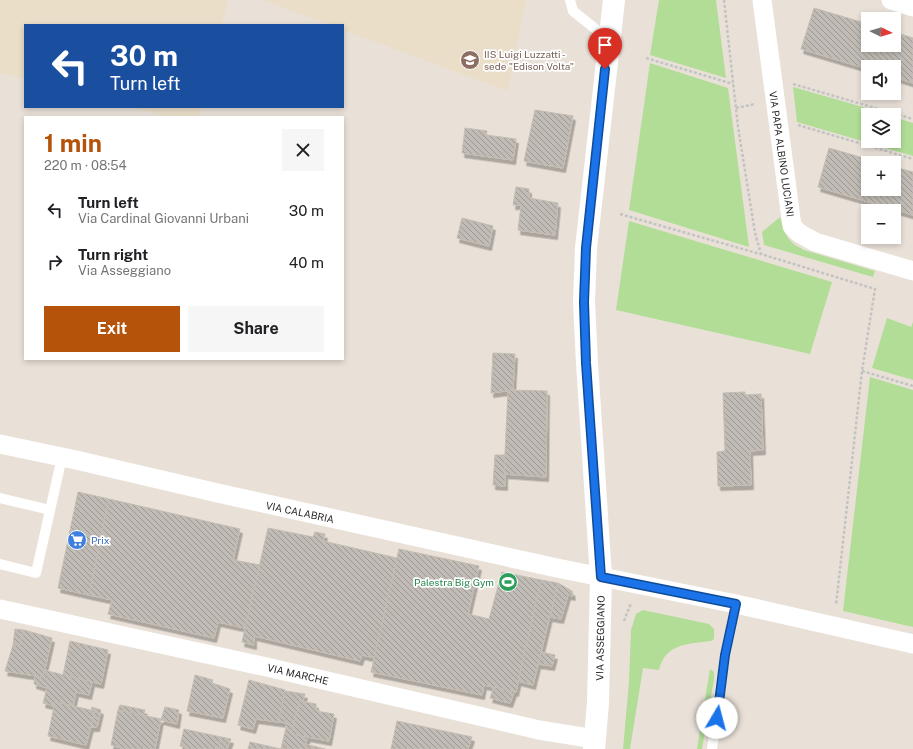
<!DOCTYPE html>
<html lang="en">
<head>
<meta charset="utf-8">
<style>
	body { margin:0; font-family:"Public Sans",sans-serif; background:#f6f6f6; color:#202124; height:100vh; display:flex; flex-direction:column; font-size:15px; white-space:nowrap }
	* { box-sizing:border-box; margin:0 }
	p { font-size:13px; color:#757577 }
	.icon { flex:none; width:22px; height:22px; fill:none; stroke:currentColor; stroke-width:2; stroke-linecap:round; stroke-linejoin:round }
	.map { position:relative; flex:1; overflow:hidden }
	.details { position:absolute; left:24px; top:116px; width:320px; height:244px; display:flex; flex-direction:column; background:#fff; border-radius:0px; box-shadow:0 2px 6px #0003 }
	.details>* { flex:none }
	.hud { position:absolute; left:24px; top:24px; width:320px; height:84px; border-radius:0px; box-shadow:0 2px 6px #0003; background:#1a4fa0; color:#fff; overflow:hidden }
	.needle { width:26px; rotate:95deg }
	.controls { position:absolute; left:861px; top:12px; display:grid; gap:8px }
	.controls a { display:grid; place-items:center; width:40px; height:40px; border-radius:0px; background:#fff; box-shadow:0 2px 6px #0003; font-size:20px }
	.pin { position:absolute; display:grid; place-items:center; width:34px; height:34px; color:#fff; margin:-41px -17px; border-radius:50% 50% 50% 0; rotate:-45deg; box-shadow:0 0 4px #0007 }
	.pin .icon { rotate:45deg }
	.me { position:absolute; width:44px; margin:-22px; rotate:8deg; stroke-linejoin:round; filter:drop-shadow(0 0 3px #0008) }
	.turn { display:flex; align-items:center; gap:14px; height:84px; padding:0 20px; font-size:18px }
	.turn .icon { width:52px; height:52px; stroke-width:2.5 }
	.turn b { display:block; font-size:28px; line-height:34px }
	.round { display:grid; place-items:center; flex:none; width:42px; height:42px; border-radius:0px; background:#f6f6f6 }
	.summary { display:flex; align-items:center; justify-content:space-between; height:68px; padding:0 20px }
	h1 { font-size:24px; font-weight:700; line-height:30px; color:#b45309 }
	.cta { display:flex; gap:8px; margin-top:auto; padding:8px 20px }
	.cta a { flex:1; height:46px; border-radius:0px; background:#b45309; color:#fff; font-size:16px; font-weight:700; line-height:46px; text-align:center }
	.cta a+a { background:#f6f6f6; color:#202124 }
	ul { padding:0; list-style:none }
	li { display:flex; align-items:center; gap:12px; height:52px; padding:0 20px }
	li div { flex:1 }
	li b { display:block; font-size:15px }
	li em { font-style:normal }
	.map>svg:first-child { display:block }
	.education { fill:#eadec8 }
	.green { fill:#b1dd97 }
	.building { fill:url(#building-back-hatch); stroke:#c3bdb3; filter:url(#shadow) }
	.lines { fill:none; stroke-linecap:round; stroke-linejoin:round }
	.path { stroke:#c3c3c3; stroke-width:2.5; stroke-dasharray:3 2; stroke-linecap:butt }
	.service { stroke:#fff; stroke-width:10 }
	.minor { stroke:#fff; stroke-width:19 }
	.tertiary { stroke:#fff; stroke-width:22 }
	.route-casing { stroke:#114b97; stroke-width:10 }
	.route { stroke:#1a73e8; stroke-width:7 }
	.labels { text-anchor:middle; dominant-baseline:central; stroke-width:3.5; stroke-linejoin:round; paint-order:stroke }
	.education-label { font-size:10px; fill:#785e54; stroke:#fff; text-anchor:start }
	.street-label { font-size:10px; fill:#272727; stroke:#fff }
	.shop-label { font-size:10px; fill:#366cbe; stroke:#fff; text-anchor:start }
	.leisure-label { font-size:10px; fill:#27864d; stroke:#fff; text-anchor:end }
</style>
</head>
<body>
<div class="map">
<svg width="913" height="749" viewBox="0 0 913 749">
	<defs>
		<pattern id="building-back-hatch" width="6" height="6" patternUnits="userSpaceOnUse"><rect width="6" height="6" fill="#c1bbb5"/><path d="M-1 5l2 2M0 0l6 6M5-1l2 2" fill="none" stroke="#9d9893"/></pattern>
		<filter id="shadow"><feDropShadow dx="2.5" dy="4.5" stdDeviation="0" flood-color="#0004"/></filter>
	</defs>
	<rect width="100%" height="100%" fill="#e9e1d8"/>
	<g class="education">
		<polygon points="0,0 228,0 222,25 25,25 25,79 0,73"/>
		<polygon points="262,0 526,0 508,91 343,30 343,25 330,25"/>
		<polygon points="130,107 202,107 200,117 168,117"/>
	</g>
	<g class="green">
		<polygon points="659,0 716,0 726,78 650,55"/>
		<polygon points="650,63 728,88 749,247 629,210"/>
		<polygon points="793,87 870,109 862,141 797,122"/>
		<polygon points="894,117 913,123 913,156 871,144 871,141 894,141"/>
		<polygon points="780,217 785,233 788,238 795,245 804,250 875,271 873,277 764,245 762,232"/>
		<polygon points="629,221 832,282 810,354 616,310"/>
		<polygon points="887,318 911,327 913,322 913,380 872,368"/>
		<polygon points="870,377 913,390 913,627 843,611"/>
		<path d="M643,610L709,624L714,629V639L711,641C689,644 665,643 659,670L643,668L630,749H623L629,682L631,630L636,614Z"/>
		<polygon points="710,669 714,672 714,679 702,749 697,749"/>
	</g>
	<g class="building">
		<polygon points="814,8 868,24 868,45 894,45 894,32 913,38 913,83 894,77 894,67 868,67 868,69 801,49"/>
		<polygon points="535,110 573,116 563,168 524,161"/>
		<polygon points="465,128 487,131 486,135 516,139 513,160 462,153"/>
		<polygon points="829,148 881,163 868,163 868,189 894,189 894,167 913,172 913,215 818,187"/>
		<polygon points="516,187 529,189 529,198 558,203 555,235 518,230 521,205 513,205"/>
		<polygon points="462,218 493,226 489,246 457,238"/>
		<polygon points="493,353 515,354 513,390 491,393"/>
		<polygon points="508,390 547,391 546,477 504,474"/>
		<polygon points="745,392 745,395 761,394 763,450 750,451 751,485 718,486 717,452 725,451 723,393"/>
		<polygon points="495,455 505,455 504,474 505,475 505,486 493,485"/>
		<polygon points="78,492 109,499 89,595 58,588"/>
		<polygon points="109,499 240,529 233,560 260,565 245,628 218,622 214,638 108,614 112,600 89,595"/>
		<polygon points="268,528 313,537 315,532 325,534 323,541 397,558 375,658 362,655 360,661 254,636 254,645 242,642"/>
		<polygon points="399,549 479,566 468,614 489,619 502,572 541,580 516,692 484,685 482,695 371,672"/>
		<polygon points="541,580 558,583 533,685 518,681"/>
		<polygon points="558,583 572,591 573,596 568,595 561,619 550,617"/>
		<polygon points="15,629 24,630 19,645 13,645"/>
		<polygon points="24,630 52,638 43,677 5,671 13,645 19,645"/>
		<polygon points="70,641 108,650 101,684 63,675"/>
		<polygon points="541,652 555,655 552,666 538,664"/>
		<polygon points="44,670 92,682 89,695 76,692 73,706 55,702 54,706 43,703 47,688 34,684 35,676 43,677"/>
		<polygon points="195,675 213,680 212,683 230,689 223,718 187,711"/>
		<polygon points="249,680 285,690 278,722 256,719 253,729 238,725"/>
		<polygon points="494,687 514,692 510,703 490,698"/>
		<polygon points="285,691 305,694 303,701 300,701 291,734 308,737 305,744 325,749 281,749 287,723 278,722"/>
		<polygon points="300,701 316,704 316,711 334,714 329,741 291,734"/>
		<polygon points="55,702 95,711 86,745 48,736"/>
		<polygon points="120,705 145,710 143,716 118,710"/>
		<polygon points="92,707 101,710 97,727 91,727 95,711 91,710"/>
		<polygon points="165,707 179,710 177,724 161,720"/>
		<polygon points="118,710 161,719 155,749 125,749 111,745"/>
		<polygon points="397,721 472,737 468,749 391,749"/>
		<polygon points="184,729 221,737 219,749 186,749 187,747 180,746"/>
		<polygon points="221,737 231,739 227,749 219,749"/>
		<polygon points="250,742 281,749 248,749"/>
	</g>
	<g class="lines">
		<g class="path">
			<polyline points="724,0 738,127 755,233 761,254 875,289 862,371 836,605"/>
			<polyline points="646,58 733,84"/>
			<polyline points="793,84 913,119"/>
			<polyline points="736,108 755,104"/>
			<polyline points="873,115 875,108"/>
			<polyline points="798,125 913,159"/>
			<polyline points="865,145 868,134"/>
			<polyline points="620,214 760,254"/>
			<polyline points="862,371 913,386"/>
			<polyline points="624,621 631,603"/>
		</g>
		<g class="service">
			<polyline points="570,0 573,11 608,39"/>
			<polyline points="0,498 50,510"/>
			<polyline points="0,564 36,573 62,457"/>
			<polyline points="712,749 725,655 736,604"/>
		</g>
		<g class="minor">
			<polyline points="762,0 792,226 799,233 815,242 913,271"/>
			<polyline points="891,0 913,7"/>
			<polyline points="0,444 76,460 222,494 557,568 736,604 913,644"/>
			<polyline points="0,609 271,668 539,730 595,739"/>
		</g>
		<polyline class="tertiary" points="594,749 598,703 601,577 587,363 584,302 586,248 614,0"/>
	</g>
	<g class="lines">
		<defs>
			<polyline id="route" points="605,69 586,248 584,302 586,363 601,577 736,604 725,655 717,718"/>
		</defs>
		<use href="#route" class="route-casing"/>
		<use href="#route" class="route"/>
	</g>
	<defs>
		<symbol id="school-disc" viewBox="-11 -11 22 22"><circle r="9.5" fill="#8d6e63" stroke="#fff"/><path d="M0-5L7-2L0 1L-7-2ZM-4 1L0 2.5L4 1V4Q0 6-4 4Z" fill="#fff"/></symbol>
		<symbol id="supermarket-disc" viewBox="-11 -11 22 22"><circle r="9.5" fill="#3f7fe0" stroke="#fff"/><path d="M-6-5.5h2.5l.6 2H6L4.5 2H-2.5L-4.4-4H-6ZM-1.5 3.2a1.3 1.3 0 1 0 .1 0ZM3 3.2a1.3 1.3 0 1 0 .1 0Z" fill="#fff"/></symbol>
		<symbol id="stadium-disc" viewBox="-11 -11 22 22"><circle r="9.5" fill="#2e9e5b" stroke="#fff"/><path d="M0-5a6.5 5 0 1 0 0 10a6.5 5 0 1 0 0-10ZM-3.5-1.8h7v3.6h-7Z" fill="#fff"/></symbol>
	</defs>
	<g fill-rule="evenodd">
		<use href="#school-disc" x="459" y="49" width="22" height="22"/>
		<use href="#supermarket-disc" x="66" y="529" width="22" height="22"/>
		<use href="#stadium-disc" x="497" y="571" width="22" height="22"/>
	</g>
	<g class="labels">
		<g class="education-label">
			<text x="484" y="54">IIS Luigi Luzzatti -<tspan x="484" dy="12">sede "Edison Volta"</tspan></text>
		</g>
		<g class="street-label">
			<text transform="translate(782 154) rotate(82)">VIA PAPA ALBINO LUCIANI</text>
			<text transform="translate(300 512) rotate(12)">VIA CALABRIA</text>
			<text transform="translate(600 638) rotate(-89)">VIA ASSEGGIANO</text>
			<text transform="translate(298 674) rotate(13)">VIA MARCHE</text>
		</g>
		<g class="shop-label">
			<text x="91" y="540">Prix</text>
		</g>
		<g class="leisure-label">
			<text x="494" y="582">Palestra Big Gym</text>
		</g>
	</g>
</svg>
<div class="controls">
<a><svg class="needle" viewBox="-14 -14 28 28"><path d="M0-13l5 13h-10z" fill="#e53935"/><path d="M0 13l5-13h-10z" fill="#757577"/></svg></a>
<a><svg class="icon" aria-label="sound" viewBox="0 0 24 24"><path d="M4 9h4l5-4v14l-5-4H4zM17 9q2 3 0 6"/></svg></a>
<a><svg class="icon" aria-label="layers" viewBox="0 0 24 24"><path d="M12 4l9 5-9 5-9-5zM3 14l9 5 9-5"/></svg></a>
<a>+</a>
<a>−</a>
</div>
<div class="pin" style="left:605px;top:69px;background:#d93025"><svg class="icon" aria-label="arrive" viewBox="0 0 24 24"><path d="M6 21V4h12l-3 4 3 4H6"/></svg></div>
<svg class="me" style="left:717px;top:718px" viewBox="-20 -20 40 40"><circle r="19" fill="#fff"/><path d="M0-13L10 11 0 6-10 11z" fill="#1a73e8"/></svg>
<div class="hud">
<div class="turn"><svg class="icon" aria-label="left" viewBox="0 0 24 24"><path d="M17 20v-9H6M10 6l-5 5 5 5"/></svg><div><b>30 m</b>Turn left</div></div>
</div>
<section class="details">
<div class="summary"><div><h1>1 min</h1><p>220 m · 08:54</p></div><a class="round"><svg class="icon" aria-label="close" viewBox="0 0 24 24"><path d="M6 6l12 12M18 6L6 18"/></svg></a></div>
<ul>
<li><svg class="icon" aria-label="left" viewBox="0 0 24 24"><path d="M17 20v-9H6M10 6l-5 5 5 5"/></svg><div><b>Turn left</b><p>Via Cardinal Giovanni Urbani</p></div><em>30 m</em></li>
<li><svg class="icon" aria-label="right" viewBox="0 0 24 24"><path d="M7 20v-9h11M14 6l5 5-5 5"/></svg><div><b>Turn right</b><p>Via Asseggiano</p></div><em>40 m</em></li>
</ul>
<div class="cta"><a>Exit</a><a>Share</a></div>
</section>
</div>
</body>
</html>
